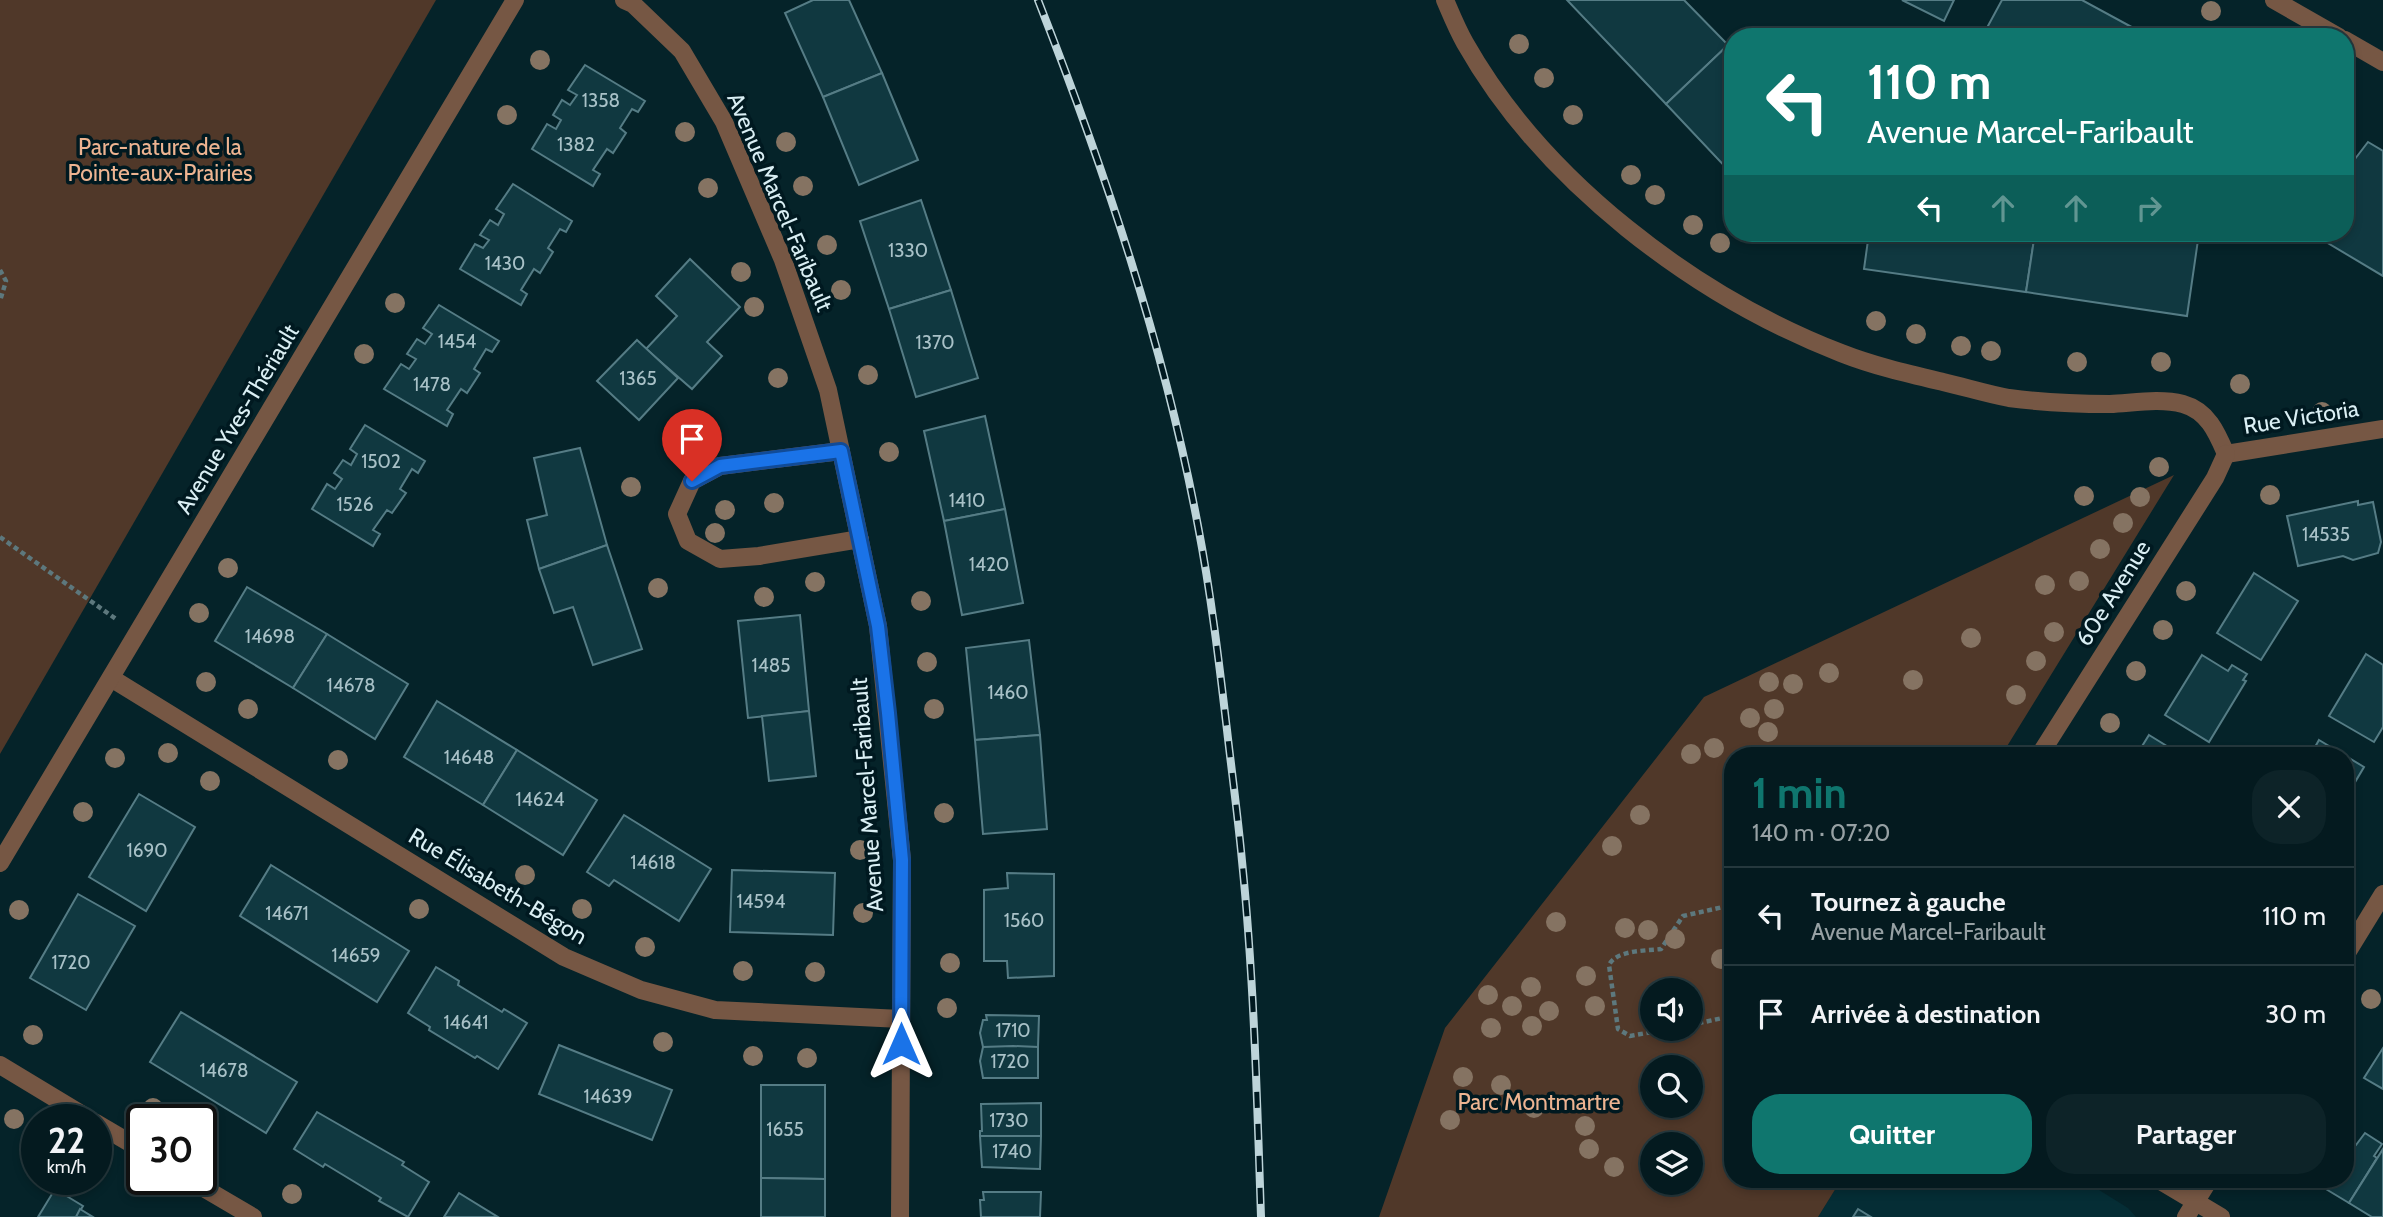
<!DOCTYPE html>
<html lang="fr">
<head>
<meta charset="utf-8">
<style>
	body { margin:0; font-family:Cabin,sans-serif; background:#0d2328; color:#f1f3f6; height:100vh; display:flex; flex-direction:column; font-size:26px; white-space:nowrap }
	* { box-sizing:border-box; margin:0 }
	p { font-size:23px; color:#97a1a4 }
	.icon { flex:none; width:38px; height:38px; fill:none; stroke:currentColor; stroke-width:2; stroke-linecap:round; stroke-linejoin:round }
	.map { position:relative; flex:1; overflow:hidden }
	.side { position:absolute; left:1724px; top:747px; width:630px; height:441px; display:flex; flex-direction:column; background:#041a1f; border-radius:28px; box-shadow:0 4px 10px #0003,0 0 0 2px #25383d }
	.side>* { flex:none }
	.hud { position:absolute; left:1724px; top:28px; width:630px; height:214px; border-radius:28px; box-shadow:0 4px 10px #0003,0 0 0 2px #25383d; background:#0f766e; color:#fff; overflow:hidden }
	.buttons { position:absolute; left:1640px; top:978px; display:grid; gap:14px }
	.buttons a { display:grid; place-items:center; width:63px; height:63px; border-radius:50%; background:#041a1f; box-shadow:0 4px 10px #0003,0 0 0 2px #25383d; font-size:35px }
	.speed { position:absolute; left:21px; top:1104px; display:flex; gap:14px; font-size:35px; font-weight:700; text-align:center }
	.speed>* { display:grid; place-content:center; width:91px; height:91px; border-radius:50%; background:#041a1f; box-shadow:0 4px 10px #0003,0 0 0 2px #25383d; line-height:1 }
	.speed small { font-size:18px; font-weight:400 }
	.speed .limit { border:4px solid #111; border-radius:10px; background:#fff; color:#111 }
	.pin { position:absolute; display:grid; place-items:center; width:60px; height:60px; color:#fff; margin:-72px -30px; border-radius:50% 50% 50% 0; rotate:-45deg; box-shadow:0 0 7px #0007 }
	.pin .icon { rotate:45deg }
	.me { position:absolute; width:77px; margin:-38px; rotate:0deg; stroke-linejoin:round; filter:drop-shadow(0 0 5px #0008) }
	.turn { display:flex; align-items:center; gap:24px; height:147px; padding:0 28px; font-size:32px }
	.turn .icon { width:91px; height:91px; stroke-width:2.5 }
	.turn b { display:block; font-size:49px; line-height:60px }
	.lanes { display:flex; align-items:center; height:66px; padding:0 28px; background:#0003; justify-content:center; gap:35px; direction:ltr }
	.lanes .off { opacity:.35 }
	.round { display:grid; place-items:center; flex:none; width:74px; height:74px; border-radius:28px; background:#0d2328 }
	.summary { display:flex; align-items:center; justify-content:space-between; height:119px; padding:0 28px }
	h1 { font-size:42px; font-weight:700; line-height:52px; color:#0f766e }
	.cta { display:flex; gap:14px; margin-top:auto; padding:14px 28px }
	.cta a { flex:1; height:80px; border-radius:28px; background:#0f766e; color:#fff; font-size:28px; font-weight:700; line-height:80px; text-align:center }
	.cta a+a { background:#0d2328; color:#f1f3f6 }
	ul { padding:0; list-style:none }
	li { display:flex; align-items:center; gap:21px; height:98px; padding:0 28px; border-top:2px solid #25383d }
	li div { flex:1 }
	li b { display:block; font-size:26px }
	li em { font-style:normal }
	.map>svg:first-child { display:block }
	.built { fill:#052d35 }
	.green { fill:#503829; fill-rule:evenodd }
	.building { fill:#103840; stroke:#557c85; stroke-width:2 }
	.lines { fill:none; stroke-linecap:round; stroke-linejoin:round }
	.path { stroke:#5d787d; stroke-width:4.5; stroke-dasharray:5 3.5; stroke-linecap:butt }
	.minor { stroke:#765744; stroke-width:18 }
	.rail-casing { stroke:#bdd4d9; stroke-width:8 }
	.rail { stroke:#001920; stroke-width:5; stroke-dasharray:16; stroke-linecap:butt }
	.tree { fill:#857362 }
	.route-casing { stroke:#114b97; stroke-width:18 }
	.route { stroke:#1a73e8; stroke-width:12 }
	.labels { text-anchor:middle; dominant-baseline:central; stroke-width:7; stroke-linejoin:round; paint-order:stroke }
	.number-label { font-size:19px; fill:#a8c1c7 }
	.park-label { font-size:23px; fill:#edb491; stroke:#001920 }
	.street-label { font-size:23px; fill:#daeff4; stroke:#001920 }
</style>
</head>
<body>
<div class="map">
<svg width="2383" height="1217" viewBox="0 0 2383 1217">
	<rect width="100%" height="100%" fill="#052329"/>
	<polygon class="built" points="1841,1180 2083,1180 2128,1208 2136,1217 1818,1217"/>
	<g class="green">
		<polygon points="0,0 436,0 0,754"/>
		<path d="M2174,475L2001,756H1732V1180H1841L1818,1217H1379L1445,1028L1704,697ZM1652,990H1690V1029H1652ZM1652,1068H1690V1106H1652ZM1652,1144H1690V1183H1652Z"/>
	</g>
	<g class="building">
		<polygon points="813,0 849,0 882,73 823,97 785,13"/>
		<polygon points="1567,0 1684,0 1728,45 1666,104"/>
		<polygon points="1902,0 1954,0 1944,21"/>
		<polygon points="2002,0 2082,0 2150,37 1982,37"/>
		<polygon points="1728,45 1732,50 1732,174 1666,104"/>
		<polygon points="585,65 645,101 638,112 632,109 620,128 626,133 613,153 607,149 593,170 600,174 593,186 532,149 547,124 556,129 561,120 553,115 562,100 570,105 577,95 568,90"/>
		<polygon points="882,73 918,160 859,185 823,97"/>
		<polygon points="2368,142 2383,151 2383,276 2311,233 2345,233 2345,172"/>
		<polygon points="513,184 572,221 566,232 560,229 548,248 553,252 540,273 534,269 521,290 527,294 521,305 460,269 475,244 483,248 489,240 480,235 490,220 498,225 504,214 496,209"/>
		<polygon points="921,200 951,290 889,309 860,221"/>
		<polygon points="1869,233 2035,233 2026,292 1864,269"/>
		<polygon points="2035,233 2199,233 2187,316 2026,292"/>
		<polygon points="690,259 740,307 707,342 722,356 692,389 646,349 677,316 656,296"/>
		<polygon points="951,290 978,378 916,397 889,309"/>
		<polygon points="439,305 499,341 492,352 486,349 474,369 480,373 467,393 461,389 447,410 453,414 447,426 384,389 401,364 409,369 416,359 407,354 417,339 425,344 432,334 423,328"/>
		<polygon points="637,340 678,378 639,420 597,381"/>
		<polygon points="985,416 1005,509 944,521 924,431"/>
		<polygon points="365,425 425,461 418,473 412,469 400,489 406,493 392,513 387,510 373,530 380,534 373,546 312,509 327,484 335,489 342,479 334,473 343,460 351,465 357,454 350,449"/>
		<polygon points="580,448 607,545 539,569 527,520 547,515 534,458"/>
		<polygon points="2358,501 2358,505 2373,502 2381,542 2378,553 2353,560 2343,556 2298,566 2287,516"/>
		<polygon points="1005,509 1023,603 962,615 944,521"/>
		<polygon points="607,545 642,649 593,665 573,607 554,613 539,569"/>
		<polygon points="2254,573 2298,601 2261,660 2217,633"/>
		<polygon points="247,587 327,634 293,688 215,641"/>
		<polygon points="800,615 809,711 748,718 738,621"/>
		<polygon points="327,634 408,684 375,739 293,688"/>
		<polygon points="1029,640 1040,735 975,740 966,648"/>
		<polygon points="2366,654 2383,665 2383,727 2374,742 2329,716"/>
		<polygon points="2202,655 2228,671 2232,665 2247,674 2243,680 2246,681 2209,742 2165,715"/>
		<polygon points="437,701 517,750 483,805 404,757"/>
		<polygon points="809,711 816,776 769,781 762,716"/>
		<polygon points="1040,735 1047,829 983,834 975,740"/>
		<polygon points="2149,735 2183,756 2136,756"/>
		<polygon points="2319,740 2364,767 2345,799 2345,756 2310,756"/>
		<polygon points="517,750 597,800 563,855 483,805"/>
		<polygon points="139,794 195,827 146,911 89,877"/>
		<polygon points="624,815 711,869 679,921 614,880 609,886 587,872"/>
		<polygon points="271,865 409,951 377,1002 240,916"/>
		<polygon points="732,870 835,873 833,935 730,932"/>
		<polygon points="1007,873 1054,874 1054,976 1008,978 1007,961 984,961 984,890 1008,888"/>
		<polygon points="78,894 135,926 86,1010 30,978"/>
		<polygon points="436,967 459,981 458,985 502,1012 504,1009 527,1023 498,1069 477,1056 475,1058 429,1030 430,1027 408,1013"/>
		<polygon points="181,1012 297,1082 266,1133 150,1062"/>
		<polygon points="986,1015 1039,1016 1038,1047 983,1047 980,1033 983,1020 987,1020"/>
		<polygon points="559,1045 672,1090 652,1140 539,1094"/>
		<polygon points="1013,1046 1038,1047 1038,1078 983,1078 980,1061 983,1047"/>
		<polygon points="2383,1048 2383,1089 2364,1078"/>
		<polygon points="761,1085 825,1085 825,1179 761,1178"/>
		<polygon points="1041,1103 1041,1136 980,1136 980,1131 982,1131 981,1104"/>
		<polygon points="317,1112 404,1162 402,1165 429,1182 408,1217 379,1201 381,1198 325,1164 323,1167 294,1149"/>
		<polygon points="2365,1133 2382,1144 2374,1156 2377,1158 2349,1203 2311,1180 2345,1180 2345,1138 2356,1145"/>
		<polygon points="980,1136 1041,1136 1040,1169 982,1167"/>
		<polygon points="2383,1149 2383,1217 2372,1217 2349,1203"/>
		<polygon points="761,1178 825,1179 825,1217 761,1217"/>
		<polygon points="55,1189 83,1206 76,1217 38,1217"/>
		<polygon points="983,1192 1041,1192 1040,1217 981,1217 980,1200 984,1200"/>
		<polygon points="459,1193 498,1217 444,1217"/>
		<polygon points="80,1209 93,1217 76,1217"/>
		<polygon points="1858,1209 1871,1217 1853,1217"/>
	</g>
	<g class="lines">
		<g class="path">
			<polyline points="0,270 6,281 0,301"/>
			<polyline points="0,537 116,619"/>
			<polyline points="1690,1025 1732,1016"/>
			<path d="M1668,1029L1630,1036L1618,1029L1609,965C1616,950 1645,951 1661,949L1683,916L1732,905"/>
		</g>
		<g class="minor">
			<polyline points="624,0 633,4 682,51 724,122 783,260 828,390 878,626 902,860 900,1217"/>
			<path d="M1445,0C1451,14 1457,29 1465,43C1543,181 1694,296 1841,353C1874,366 1909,374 1943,382C1965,387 1987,394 2009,398C2039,402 2080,404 2110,404C2133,403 2160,398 2183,404C2208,411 2217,433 2226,454"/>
			<polyline points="2274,0 2339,37"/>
			<polyline points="2345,40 2383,62"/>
			<polyline points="841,451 720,466 692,481 677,514 688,541 720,559 759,556 860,539"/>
			<polyline points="2226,454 2383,429"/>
			<polyline points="111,678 564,957 641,990 715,1010 901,1019"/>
			<polyline points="2039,756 2215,478 2226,454"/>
			<polyline points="0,863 515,0"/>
			<polyline points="2345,956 2383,894"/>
			<polyline points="0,1065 91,1120"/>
			<polyline points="96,1123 142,1150"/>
			<polyline points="190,1180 253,1217"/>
			<polyline points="2159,1180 2221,1217"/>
			<polyline points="2186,1217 2209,1180"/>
		</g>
		<defs>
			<path id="rail" d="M1038,0C1105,171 1164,345 1198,526C1211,594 1219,662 1227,730C1232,774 1238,817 1242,861C1254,979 1257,1098 1261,1217"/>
		</defs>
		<use href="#rail" class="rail-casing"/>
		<use href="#rail" class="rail"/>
	</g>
	<g class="tree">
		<circle cx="2211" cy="11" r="10"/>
		<circle cx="1519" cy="44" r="10"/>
		<circle cx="540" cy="60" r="10"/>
		<circle cx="1544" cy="78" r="10"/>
		<circle cx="507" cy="115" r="10"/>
		<circle cx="1573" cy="115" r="10"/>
		<circle cx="685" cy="132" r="10"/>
		<circle cx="786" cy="142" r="10"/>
		<circle cx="1631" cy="175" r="10"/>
		<circle cx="803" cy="186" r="10"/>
		<circle cx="708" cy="188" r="10"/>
		<circle cx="1655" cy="195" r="10"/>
		<circle cx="1693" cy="225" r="10"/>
		<circle cx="1720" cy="243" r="10"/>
		<circle cx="827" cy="245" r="10"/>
		<circle cx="741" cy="272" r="10"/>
		<circle cx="841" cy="290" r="10"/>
		<circle cx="395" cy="303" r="10"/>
		<circle cx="754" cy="307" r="10"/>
		<circle cx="1876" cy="321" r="10"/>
		<circle cx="1916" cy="334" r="10"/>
		<circle cx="1961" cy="346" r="10"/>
		<circle cx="1991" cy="351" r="10"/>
		<circle cx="364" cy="354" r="10"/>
		<circle cx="2077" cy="362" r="10"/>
		<circle cx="2161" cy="362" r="10"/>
		<circle cx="868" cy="375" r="10"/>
		<circle cx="778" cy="378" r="10"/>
		<circle cx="2240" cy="384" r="10"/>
		<circle cx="2322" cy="412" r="10"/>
		<circle cx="889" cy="452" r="10"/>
		<circle cx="2159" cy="467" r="10"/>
		<circle cx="631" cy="487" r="10"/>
		<circle cx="2270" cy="495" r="10"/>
		<circle cx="2084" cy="496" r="10"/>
		<circle cx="2140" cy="497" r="10"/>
		<circle cx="774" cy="503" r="10"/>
		<circle cx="725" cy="510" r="10"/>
		<circle cx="2123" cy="523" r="10"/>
		<circle cx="715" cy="533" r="10"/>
		<circle cx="2100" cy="549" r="10"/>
		<circle cx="228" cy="568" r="10"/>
		<circle cx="2079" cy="581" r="10"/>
		<circle cx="815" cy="582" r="10"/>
		<circle cx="2045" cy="585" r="10"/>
		<circle cx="658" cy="588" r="10"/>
		<circle cx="2186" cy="591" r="10"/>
		<circle cx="764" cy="597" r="10"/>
		<circle cx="921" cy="601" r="10"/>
		<circle cx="199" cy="613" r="10"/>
		<circle cx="2163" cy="630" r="10"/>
		<circle cx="2054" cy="632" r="10"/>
		<circle cx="1971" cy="638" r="10"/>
		<circle cx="2036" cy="661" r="10"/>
		<circle cx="927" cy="662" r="10"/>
		<circle cx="2136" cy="671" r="10"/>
		<circle cx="1829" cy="673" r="10"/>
		<circle cx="1913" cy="680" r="10"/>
		<circle cx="206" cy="682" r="10"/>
		<circle cx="1769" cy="682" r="10"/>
		<circle cx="1793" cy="684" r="10"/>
		<circle cx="2016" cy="695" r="10"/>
		<circle cx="248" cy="709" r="10"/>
		<circle cx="934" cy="709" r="10"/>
		<circle cx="1774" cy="709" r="10"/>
		<circle cx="1750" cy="718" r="10"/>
		<circle cx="2110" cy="723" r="10"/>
		<circle cx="1768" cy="732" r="10"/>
		<circle cx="1714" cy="748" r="10"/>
		<circle cx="168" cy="753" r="10"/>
		<circle cx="1691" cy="754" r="10"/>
		<circle cx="115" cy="758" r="10"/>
		<circle cx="338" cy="760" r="10"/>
		<circle cx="210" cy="781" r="10"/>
		<circle cx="83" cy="812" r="10"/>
		<circle cx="944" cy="813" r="10"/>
		<circle cx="1640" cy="815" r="10"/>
		<circle cx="1612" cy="846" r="10"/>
		<circle cx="860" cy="850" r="10"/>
		<circle cx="525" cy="875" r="10"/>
		<circle cx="419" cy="909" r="10"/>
		<circle cx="582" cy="909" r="10"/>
		<circle cx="19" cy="910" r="10"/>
		<circle cx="863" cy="913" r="10"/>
		<circle cx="1556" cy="922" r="10"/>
		<circle cx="1625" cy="928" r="10"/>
		<circle cx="1648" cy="930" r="10"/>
		<circle cx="1675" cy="939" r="10"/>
		<circle cx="645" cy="947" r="10"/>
		<circle cx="1721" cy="959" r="10"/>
		<circle cx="950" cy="963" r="10"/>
		<circle cx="743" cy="971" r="10"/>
		<circle cx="815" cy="972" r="10"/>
		<circle cx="1586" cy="976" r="10"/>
		<circle cx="1531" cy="987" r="10"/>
		<circle cx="1488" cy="995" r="10"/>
		<circle cx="2371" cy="999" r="10"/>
		<circle cx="1512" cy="1006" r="10"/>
		<circle cx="1595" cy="1006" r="10"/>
		<circle cx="947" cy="1008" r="10"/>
		<circle cx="1549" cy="1011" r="10"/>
		<circle cx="1532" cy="1026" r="10"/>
		<circle cx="1491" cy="1028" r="10"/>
		<circle cx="33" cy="1035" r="10"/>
		<circle cx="663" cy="1042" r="10"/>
		<circle cx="753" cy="1056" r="10"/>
		<circle cx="807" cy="1058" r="10"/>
		<circle cx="1463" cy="1077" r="10"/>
		<circle cx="1501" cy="1085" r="10"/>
		<circle cx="153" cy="1108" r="10"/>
		<circle cx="1534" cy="1108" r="10"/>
		<circle cx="14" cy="1119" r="10"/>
		<circle cx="1450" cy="1120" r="10"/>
		<circle cx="1585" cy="1126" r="10"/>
		<circle cx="1589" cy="1149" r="10"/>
		<circle cx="1614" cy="1167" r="10"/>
		<circle cx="292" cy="1194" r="10"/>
	</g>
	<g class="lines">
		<defs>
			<polyline id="route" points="692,481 720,466 841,451 878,626 888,713 902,860 901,1044"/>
		</defs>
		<use href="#route" class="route-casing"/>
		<use href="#route" class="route"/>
	</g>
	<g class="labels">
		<g class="number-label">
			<text x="601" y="100">1358</text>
			<text x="576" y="144">1382</text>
			<text x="908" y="250">1330</text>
			<text x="505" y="263">1430</text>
			<text x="457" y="341">1454</text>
			<text x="935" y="342">1370</text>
			<text x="638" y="378">1365</text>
			<text x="432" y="384">1478</text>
			<text x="381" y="461">1502</text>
			<text x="967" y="500">1410</text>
			<text x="355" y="504">1526</text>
			<text x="2326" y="534">14535</text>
			<text x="989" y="564">1420</text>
			<text x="270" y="636">14698</text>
			<text x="771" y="665">1485</text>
			<text x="351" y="685">14678</text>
			<text x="1008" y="692">1460</text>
			<text x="469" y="757">14648</text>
			<text x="540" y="799">14624</text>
			<text x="147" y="850">1690</text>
			<text x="653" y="862">14618</text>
			<text x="761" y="901">14594</text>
			<text x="287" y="913">14671</text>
			<text x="1024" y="920">1560</text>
			<text x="356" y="955">14659</text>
			<text x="71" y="962">1720</text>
			<text x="466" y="1022">14641</text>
			<text x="1013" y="1030">1710</text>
			<text x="1010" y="1061">1720</text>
			<text x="224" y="1070">14678</text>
			<text x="608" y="1096">14639</text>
			<text x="1009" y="1120">1730</text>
			<text x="785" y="1129">1655</text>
			<text x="1012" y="1151">1740</text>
		</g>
		<g class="park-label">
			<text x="160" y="147">Parc-nature de la<tspan x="160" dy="26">Pointe-aux-Prairies</tspan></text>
			<text x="1539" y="1102">Parc Montmartre</text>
		</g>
		<g class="street-label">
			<text transform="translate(780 202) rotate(67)">Avenue Marcel-Faribault</text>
			<text transform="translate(2301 417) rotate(-9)">Rue Victoria</text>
			<text transform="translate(237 419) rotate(-59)">Avenue Yves-Thériault</text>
			<text transform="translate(2113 593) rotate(-58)">60e Avenue</text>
			<text transform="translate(867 795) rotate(-94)">Avenue Marcel-Faribault</text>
			<text transform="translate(498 886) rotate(31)">Rue Élisabeth-Bégon</text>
		</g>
	</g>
</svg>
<div class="buttons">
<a><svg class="icon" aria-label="sound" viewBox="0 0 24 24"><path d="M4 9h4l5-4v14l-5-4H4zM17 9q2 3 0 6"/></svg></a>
<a><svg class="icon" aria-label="search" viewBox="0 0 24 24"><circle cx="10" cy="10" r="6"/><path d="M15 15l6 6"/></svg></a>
<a><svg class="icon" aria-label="layers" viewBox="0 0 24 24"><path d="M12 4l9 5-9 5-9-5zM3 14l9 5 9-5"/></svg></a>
</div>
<div class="speed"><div>22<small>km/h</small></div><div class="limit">30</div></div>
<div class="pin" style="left:692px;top:481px;background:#d93025"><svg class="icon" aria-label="arrive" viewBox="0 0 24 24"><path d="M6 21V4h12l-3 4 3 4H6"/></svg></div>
<svg class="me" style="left:901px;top:1044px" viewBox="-20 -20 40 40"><path d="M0-17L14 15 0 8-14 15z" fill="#1a73e8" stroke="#fff" stroke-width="4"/></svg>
<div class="hud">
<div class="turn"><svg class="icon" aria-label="left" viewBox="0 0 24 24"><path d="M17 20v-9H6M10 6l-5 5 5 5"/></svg><div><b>110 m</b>Avenue Marcel-Faribault</div></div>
<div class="lanes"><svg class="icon" aria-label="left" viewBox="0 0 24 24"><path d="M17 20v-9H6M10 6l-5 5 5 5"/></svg><svg class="icon off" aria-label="ahead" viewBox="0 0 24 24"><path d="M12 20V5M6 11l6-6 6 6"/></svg><svg class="icon off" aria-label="ahead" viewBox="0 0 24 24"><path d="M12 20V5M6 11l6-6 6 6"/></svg><svg class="icon off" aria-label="right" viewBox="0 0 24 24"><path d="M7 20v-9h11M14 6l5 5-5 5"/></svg></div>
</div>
<section class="side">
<div class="summary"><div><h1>1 min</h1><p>140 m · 07:20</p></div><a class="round"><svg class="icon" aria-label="close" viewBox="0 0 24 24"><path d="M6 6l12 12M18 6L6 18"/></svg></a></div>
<ul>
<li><svg class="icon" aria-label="left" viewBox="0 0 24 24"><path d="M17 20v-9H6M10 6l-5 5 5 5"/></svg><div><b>Tournez à gauche</b><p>Avenue Marcel-Faribault</p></div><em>110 m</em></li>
<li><svg class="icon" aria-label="arrive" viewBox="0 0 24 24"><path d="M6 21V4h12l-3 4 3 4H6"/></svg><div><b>Arrivée à destination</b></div><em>30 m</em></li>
</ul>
<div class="cta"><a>Quitter</a><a>Partager</a></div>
</section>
</div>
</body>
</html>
